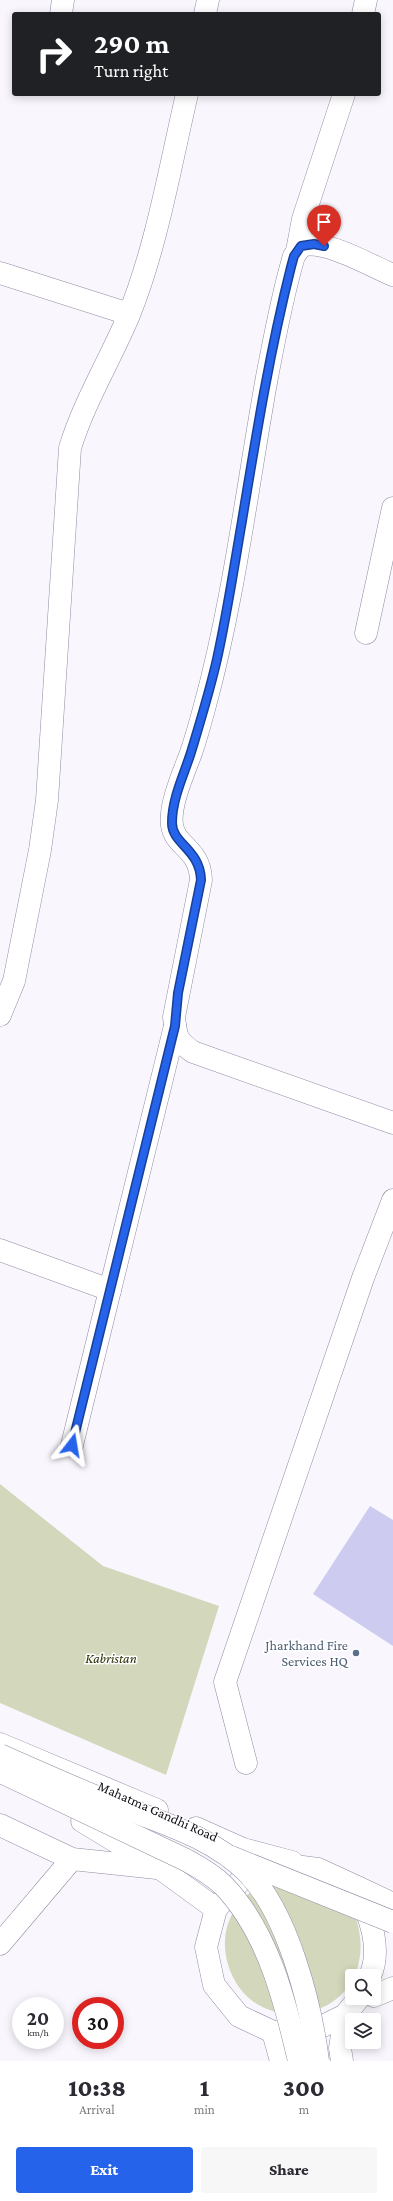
<!DOCTYPE html>
<html lang="en">
<head>
<meta charset="utf-8">
<style>
	body { margin:0; font-family:"Crimson Pro",serif; background:#f7f7f7; color:#2b2b33; height:100vh; display:flex; flex-direction:column; font-size:15px; white-space:nowrap }
	* { box-sizing:border-box; margin:0 }
	p { font-size:13px; color:#7c7c81 }
	.icon { flex:none; width:22px; height:22px; fill:none; stroke:currentColor; stroke-width:2; stroke-linecap:round; stroke-linejoin:round }
	.map { position:relative; height:2061px; overflow:hidden }
	.details { display:flex; flex-direction:column; background:#fff; flex:1 }
	.details>* { flex:none }
	.hud { position:absolute; left:12px; top:12px; width:369px; height:84px; border-radius:4px; box-shadow:0 2px 10px #0003; background:#202124; color:#fff; overflow:hidden }
	.tools { position:absolute; left:345px; top:1969px; display:grid; gap:8px }
	.tools a { display:grid; place-items:center; width:36px; height:36px; border-radius:4px; background:#fff; box-shadow:0 2px 10px #0003; font-size:20px }
	.speed { position:absolute; left:12px; top:1997px; display:flex; gap:8px; font-size:20px; font-weight:700; text-align:center }
	.speed>* { display:grid; place-content:center; width:52px; height:52px; border-radius:50%; background:#fff; box-shadow:0 2px 10px #0003; line-height:1 }
	.speed small { font-size:10px; font-weight:400 }
	.speed .limit { border:6px solid #d22; background:#fff; color:#111 }
	.pin { position:absolute; display:grid; place-items:center; width:34px; height:34px; color:#fff; margin:-41px -17px; border-radius:50% 50% 50% 0; rotate:-45deg; box-shadow:0 0 4px #0007 }
	.pin .icon { rotate:45deg }
	.me { position:absolute; width:44px; margin:-22px; rotate:14deg; stroke-linejoin:round; filter:drop-shadow(0 0 3px #0008) }
	.turn { display:flex; align-items:center; gap:14px; height:84px; padding:0 16px; font-size:18px }
	.turn .icon { width:52px; height:52px; stroke-width:2.5 }
	.turn b { display:block; font-size:28px; line-height:34px }
	.eta { display:flex; justify-content:space-evenly; align-items:center; height:68px; text-align:center }
	.eta b { font-size:24px; font-weight:800; line-height:28px }
	.primary-button { display:flex; gap:8px; margin-top:auto; padding:8px 16px }
	.primary-button a { flex:1; height:46px; border-radius:4px; background:#2563eb; color:#fff; font-size:16px; font-weight:800; line-height:46px; text-align:center }
	.primary-button a+a { background:#f7f7f7; color:#2b2b33 }
	.map>svg:first-child { display:block }
	.green { fill:#d3d8bc }
	.building { fill:#cdccf0 }
	.lines { fill:none; stroke-linecap:round; stroke-linejoin:round }
	.minor-casing { stroke:#9289a3; stroke-width:23 }
	.major-casing { stroke:#9289a3; stroke-width:23 }
	.minor { stroke:#fff; stroke-width:22 }
	.major { stroke:#fff; stroke-width:22 }
	.minor-bridge-casing { stroke:#9289a3; stroke-width:23; stroke-linecap:butt }
	.major-bridge-casing { stroke:#9289a3; stroke-width:23; stroke-linecap:butt }
	.minor-bridge { stroke:#fff; stroke-width:22 }
	.major-bridge { stroke:#fff; stroke-width:22 }
	.route-casing { stroke:#184099; stroke-width:10 }
	.route { stroke:#2563eb; stroke-width:7 }
	.service-dot { fill:#5c6f8a; stroke:#fff; stroke-width:1.5 }
	.labels { text-anchor:middle; dominant-baseline:central; stroke-width:3; stroke-linejoin:round; paint-order:stroke }
	.service-label { font-size:14px; fill:#4e5e75; stroke:#fff; text-anchor:end }
	.park-label { font-size:14px; font-style:italic; fill:#2d3103; stroke:#fff }
	.street-label { font-size:14px; fill:#0e0b14; stroke:#fff }
</style>
</head>
<body>
<div class="map">
<svg width="393" height="2061" viewBox="0 0 393 2061">
	<rect width="100%" height="100%" fill="#f9f7fd"/>
	<g class="green">
		<polygon points="0,1484 103,1566 219,1606 166,1775 0,1703"/>
		<path d="M271,1880L355,1915C362,1936 363,1954 355,1976H352C352,1986 342,1994 335,2000C324,2009 312,2011 298,2012C294,2012 288,2014 283,2013C236,2009 210,1949 234,1911C243,1896 256,1887 271,1880Z"/>
	</g>
	<polygon class="building" points="370,1506 393,1520 393,1646 313,1594"/>
	<g class="lines">
		<defs>
			<g id="minor">
				<polyline points="61,14 63,0"/>
				<polyline points="205,14 208,0"/>
				<polyline points="363,14 366,0"/>
				<polyline points="297,251 303,219 344,94"/>
				<polyline points="0,273 129,314"/>
				<path d="M393,275C371,266 324,238 301,246L294,256C282,296 275,336 267,377C247,488 234,600 204,709C200,724 196,738 191,753C184,772 169,805 172,825C175,847 200,848 201,880L174,1017C176,1037 177,1041 193,1052L393,1123"/>
				<polyline points="366,633 393,508"/>
				<path d="M0,1015L14,981L40,850L47,800L70,448C84,402 110,360 129,315C157,245 170,167 187,94"/>
				<polyline points="0,1250 110,1290 175,1026"/>
				<polyline points="72,1445 110,1290"/>
				<polyline points="246,1763 225,1682 363,1278 393,1200"/>
				<polyline points="0,1944 72,1859"/>
			</g>
			<g id="major">
				<polyline points="0,1744 157,1810"/>
				<polyline points="82,1821 161,1869 216,1909"/>
				<polyline points="0,1825 72,1859 157,1868"/>
				<polyline points="196,1828 243,1849 292,1862"/>
				<polyline points="357,1887 393,1904"/>
				<polyline points="374,1996 393,1988"/>
				<path d="M359,1998L345,2015L311,2032H273L239,2016L214,1985L206,1947L216,1909L242,1879L279,1864L318,1869L357,1887C368,1914 383,1947 370,1976"/>
				<polyline points="273,2032 281,2061"/>
				<polyline points="342,2061 340,2048 345,2015"/>
			</g>
		</defs>
		<use href="#minor" class="minor-casing"/>
		<use href="#major" class="major-casing"/>
		<use href="#minor" class="minor"/>
		<use href="#major" class="major"/>
		<defs>
			<polyline id="minor-bridge" points="231,1857 393,1922"/>
			<g id="major-bridge">
				<path d="M0,1755C36,1771 72,1787 109,1802C156,1821 212,1836 248,1873C288,1914 311,2005 318,2061"/>
				<path d="M3,1773L186,1860C199,1867 213,1875 224,1886C268,1932 285,2001 299,2061"/>
			</g>
		</defs>
		<use href="#minor-bridge" class="minor-bridge-casing"/>
		<use href="#major-bridge" class="major-bridge-casing"/>
		<use href="#minor-bridge" class="minor-bridge"/>
		<use href="#major-bridge" class="major-bridge"/>
	</g>
	<g class="lines">
		<defs>
			<path id="route" d="M72,1445L175,1026L178,993L201,880C200,849 172,844 172,823C172,797 185,773 192,749C201,719 210,690 217,659C227,614 234,567 242,521C256,436 270,350 291,267L294,256L301,246L314,244L324,246"/>
		</defs>
		<use href="#route" class="route-casing"/>
		<use href="#route" class="route"/>
	</g>
	<circle class="service-dot" cx="356" cy="1653" r="4"/>
	<g class="labels">
		<g class="service-label">
			<text x="348" y="1645">Jharkhand Fire<tspan x="348" dy="16">Services HQ</tspan></text>
		</g>
		<g class="park-label">
			<text x="111" y="1658">Kabristan</text>
		</g>
		<g class="street-label">
			<text transform="translate(158 1811) rotate(24)">Mahatma Gandhi Road</text>
		</g>
	</g>
</svg>
<div class="tools">
<a><svg class="icon" aria-label="search" viewBox="0 0 24 24"><circle cx="10" cy="10" r="6"/><path d="M15 15l6 6"/></svg></a>
<a><svg class="icon" aria-label="layers" viewBox="0 0 24 24"><path d="M12 4l9 5-9 5-9-5zM3 14l9 5 9-5"/></svg></a>
</div>
<div class="speed"><div>20<small>km/h</small></div><div class="limit">30</div></div>
<div class="pin" style="left:324px;top:246px;background:#d93025"><svg class="icon" aria-label="arrive" viewBox="0 0 24 24"><path d="M6 21V4h12l-3 4 3 4H6"/></svg></div>
<svg class="me" style="left:72px;top:1445px" viewBox="-20 -20 40 40"><path d="M0-17L14 15 0 8-14 15z" fill="#2563eb" stroke="#fff" stroke-width="4"/></svg>
<div class="hud">
<div class="turn"><svg class="icon" aria-label="right" viewBox="0 0 24 24"><path d="M7 20v-9h11M14 6l5 5-5 5"/></svg><div><b>290 m</b>Turn right</div></div>
</div>
</div>
<section class="details">
<div class="eta">
<div><b>10:38</b><p>Arrival</p></div>
<div><b>1</b><p>min</p></div>
<div><b>300</b><p>m</p></div>
</div>
<div class="primary-button"><a>Exit</a><a>Share</a></div>
</section>
</body>
</html>
